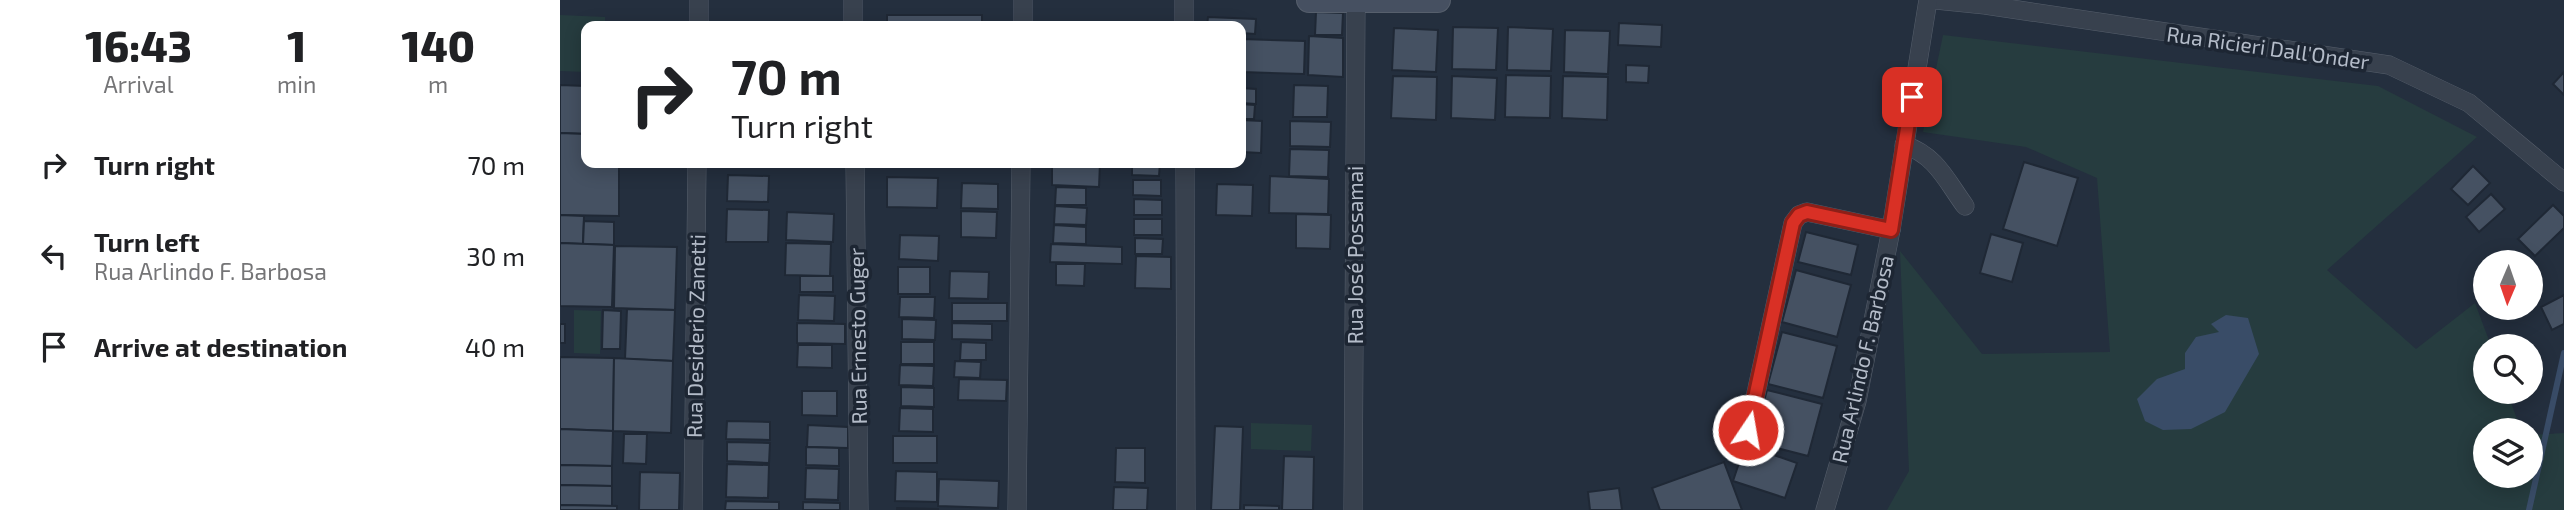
<!DOCTYPE html>
<html lang="en">
<head>
<meta charset="utf-8">
<style>
	body { margin:0; font-family:"Exo 2",sans-serif; background:#f6f6f6; color:#202124; height:100vh; display:flex; flex-direction:column; font-size:26px; white-space:nowrap }
	* { box-sizing:border-box; margin:0 }
	p { font-size:23px; color:#757577 }
	.icon { flex:none; width:38px; height:38px; fill:none; stroke:currentColor; stroke-width:2; stroke-linecap:round; stroke-linejoin:round }
	.map { position:relative; flex:1; overflow:hidden }
	.details { display:flex; flex-direction:column; background:#fff; width:560px }
	.details>* { flex:none }
	.guide { position:absolute; left:21px; top:21px; width:665px; height:147px; border-radius:14px; box-shadow:0 4px 18px #0003; background:#fff; color:#202124; overflow:hidden }
	.needle { width:46px; rotate:182deg }
	.fabs { position:absolute; left:1913px; top:250px; display:grid; gap:14px }
	.fabs a { display:grid; place-items:center; width:70px; height:70px; border-radius:50%; background:#fff; box-shadow:0 4px 18px #0003; font-size:35px }
	.pin { position:absolute; display:grid; place-items:center; width:60px; height:60px; color:#fff; margin:-30px; border-radius:14px; box-shadow:0 4px 10px #0006 }
	.me { position:absolute; width:77px; margin:-38px; rotate:12deg; stroke-linejoin:round; filter:drop-shadow(0 0 5px #0008) }
	.turn { display:flex; align-items:center; gap:24px; height:147px; padding:0 35px; font-size:32px }
	.turn .icon { width:91px; height:91px; stroke-width:2.5 }
	.turn b { display:block; font-size:49px; line-height:60px }
	.eta { display:flex; justify-content:space-evenly; align-items:center; height:119px; text-align:center }
	.eta b { font-size:42px; font-weight:800; line-height:49px }
	ul { padding:0; list-style:none }
	li { display:flex; align-items:center; gap:21px; height:91px; padding:0 35px }
	li div { flex:1 }
	li b { display:block; font-size:26px }
	li em { font-style:normal }
	main { display:flex; flex:1; min-height:0 }
	.map>svg:first-child { display:block }
	.green { fill:#263c3f }
	.water { fill:#394c67 }
	.lines { fill:none; stroke-linecap:round; stroke-linejoin:round }
	.stream { stroke:#394c67; stroke-width:6 }
	.building { fill:#455162; stroke:#1f2835; stroke-width:2 }
	.street-casing { stroke:#565f6c; stroke-width:19 }
	.secondary-casing { stroke:#565f6c; stroke-width:26 }
	.street { stroke:#38414e; stroke-width:18 }
	.secondary { stroke:#465061; stroke-width:24 }
	.route-casing { stroke:#8d1f18; stroke-width:18 }
	.route { stroke:#d93025; stroke-width:12 }
	.labels { text-anchor:middle; dominant-baseline:central; stroke-width:7; stroke-linejoin:round; paint-order:stroke }
	.street-label { font-size:21px; fill:#b4bcc9; stroke:#1d2633 }
</style>
</head>
<body>
<main>
<section class="details">
<div class="eta">
<div><b>16:43</b><p>Arrival</p></div>
<div><b>1</b><p>min</p></div>
<div><b>140</b><p>m</p></div>
</div>
<ul>
<li><svg class="icon" aria-label="right" viewBox="0 0 24 24"><path d="M7 20v-9h11M14 6l5 5-5 5"/></svg><div><b>Turn right</b></div><em>70 m</em></li>
<li><svg class="icon" aria-label="left" viewBox="0 0 24 24"><path d="M17 20v-9H6M10 6l-5 5 5 5"/></svg><div><b>Turn left</b><p>Rua Arlindo F. Barbosa</p></div><em>30 m</em></li>
<li><svg class="icon" aria-label="arrive" viewBox="0 0 24 24"><path d="M6 21V4h12l-3 4 3 4H6"/></svg><div><b>Arrive at destination</b></div><em>40 m</em></li>
</ul>
</section>
<div class="map">
<svg width="2004" height="510" viewBox="0 0 2004 510">
	<rect width="100%" height="100%" fill="#242f3e"/>
	<g class="green">
		<polygon points="0,15 45,17 45,26 26,26 26,72 0,71"/>
		<polygon points="1383,35 1818,86 1917,137 1767,270 1856,349 1915,303 1931,346 1925,346 1925,392 1947,392 1961,430 1925,430 1925,476 1970,476 1971,435 2004,433 2004,510 1327,510 1349,471 1340,251 1422,354 1550,352 1537,178 1466,147 1363,132"/>
		<polygon points="14,310 41,311 40,354 14,353"/>
		<polygon points="691,423 752,425 751,451 691,449"/>
	</g>
	<polygon class="water" points="1666,315 1688,318 1699,354 1665,412 1631,429 1603,430 1585,421 1577,399 1597,379 1625,369 1625,353 1636,337 1659,332 1651,324"/>
	<g class="lines">
		<polyline class="stream" points="1969,510 2004,353"/>
	</g>
	<g class="building">
		<polygon points="756,12 783,13 782,35 755,35"/>
		<rect x="327" y="15" width="95" height="11"/>
		<polygon points="648,17 696,19 695,34 681,33 681,26 647,26"/>
		<polygon points="1059,23 1102,25 1101,47 1058,45"/>
		<polygon points="893,27 938,28 936,70 892,69"/>
		<polygon points="948,27 993,29 991,71 947,70"/>
		<polygon points="834,28 878,30 876,72 832,70"/>
		<polygon points="1005,30 1050,31 1048,74 1004,72"/>
		<polygon points="749,36 783,38 783,77 748,75"/>
		<polygon points="681,39 745,41 744,74 681,72"/>
		<polygon points="1066,65 1089,66 1088,83 1066,82"/>
		<polygon points="2004,72 2004,95 1993,84"/>
		<polygon points="946,75 991,76 990,118 945,117"/>
		<polygon points="833,76 877,77 876,120 831,118"/>
		<polygon points="892,76 937,78 935,120 891,118"/>
		<polygon points="1003,76 1048,77 1047,120 1002,118"/>
		<polygon points="0,85 26,86 26,134 0,133"/>
		<polygon points="734,85 768,86 767,117 733,117"/>
		<polygon points="681,88 696,89 696,104 681,103"/>
		<polygon points="681,104 695,105 694,119 681,119"/>
		<polygon points="681,120 702,121 701,153 681,152"/>
		<polygon points="730,121 771,122 770,147 730,146"/>
		<polygon points="0,133 26,134 26,163 59,163 59,216 0,215"/>
		<polygon points="730,149 769,150 768,177 729,176"/>
		<polygon points="1464,162 1518,178 1497,246 1443,229"/>
		<polygon points="492,163 540,163 539,187 492,185"/>
		<polygon points="572,163 600,163 599,176 572,175"/>
		<polygon points="1913,166 1930,183 1908,205 1891,189"/>
		<polygon points="168,175 209,176 208,202 167,201"/>
		<polygon points="710,176 769,179 768,214 709,213"/>
		<polygon points="327,177 378,178 377,208 327,207"/>
		<polygon points="573,180 601,180 601,196 573,195"/>
		<polygon points="402,183 438,184 438,209 401,208"/>
		<polygon points="657,184 693,185 692,216 656,215"/>
		<polygon points="496,187 526,188 526,205 495,205"/>
		<polygon points="1931,194 1945,209 1919,232 1906,217"/>
		<polygon points="574,199 602,200 602,215 574,215"/>
		<polygon points="1993,205 2004,216 2004,228 1975,256 1958,239"/>
		<polygon points="495,206 527,208 526,225 494,224"/>
		<polygon points="167,209 209,210 208,242 166,242"/>
		<polygon points="401,211 437,212 436,238 401,237"/>
		<polygon points="227,212 274,214 273,242 226,240"/>
		<polygon points="736,214 771,215 770,249 736,248"/>
		<polygon points="0,215 24,216 23,244 0,243"/>
		<rect x="574" y="219" width="28" height="16"/>
		<polygon points="24,221 54,222 54,245 23,244"/>
		<polygon points="494,225 526,227 526,244 493,243"/>
		<polygon points="1246,232 1298,245 1291,275 1238,262"/>
		<polygon points="1431,234 1463,243 1452,282 1420,273"/>
		<polygon points="340,235 379,236 378,261 339,259"/>
		<polygon points="575,238 603,239 602,254 575,254"/>
		<polygon points="0,243 54,245 52,307 0,306"/>
		<polygon points="226,243 271,244 270,276 225,275"/>
		<polygon points="491,244 562,247 562,264 490,262"/>
		<polygon points="55,246 117,247 115,310 54,308"/>
		<polygon points="576,256 611,257 611,289 575,288"/>
		<polygon points="496,264 525,264 524,286 496,285"/>
		<rect x="338" y="267" width="32" height="27"/>
		<polygon points="1236,270 1291,285 1277,337 1222,322"/>
		<polygon points="390,271 429,272 428,299 389,298"/>
		<rect x="240" y="276" width="33" height="16"/>
		<polygon points="239,295 275,296 274,321 238,320"/>
		<polygon points="2004,295 2004,324 1992,330 1981,307"/>
		<polygon points="340,297 375,297 374,318 339,317"/>
		<rect x="392" y="303" width="55" height="18"/>
		<polygon points="67,309 115,310 113,361 65,359"/>
		<polygon points="43,310 61,311 60,349 42,349"/>
		<polygon points="342,319 376,320 375,340 342,339"/>
		<polygon points="237,323 285,324 285,344 237,343"/>
		<polygon points="392,323 432,324 432,340 392,339"/>
		<rect x="0" y="324" width="5" height="19"/>
		<polygon points="1222,332 1277,346 1263,398 1208,384"/>
		<rect x="341" y="342" width="33" height="22"/>
		<polygon points="401,342 426,343 426,360 400,360"/>
		<polygon points="238,345 272,345 272,368 237,367"/>
		<polygon points="0,357 54,358 53,431 0,429"/>
		<polygon points="54,358 113,361 111,433 53,431"/>
		<polygon points="395,361 421,362 420,378 394,377"/>
		<polygon points="340,365 374,366 373,386 339,385"/>
		<polygon points="399,379 447,380 446,401 398,400"/>
		<polygon points="341,387 374,388 374,407 341,406"/>
		<polygon points="1207,390 1262,404 1248,456 1193,442"/>
		<polygon points="242,391 277,391 277,416 242,415"/>
		<polygon points="340,408 373,409 373,432 339,431"/>
		<polygon points="167,421 210,422 210,440 166,439"/>
		<polygon points="248,425 288,427 288,448 247,447"/>
		<polygon points="655,426 683,427 680,510 651,510"/>
		<polygon points="0,429 53,431 52,466 0,465"/>
		<polygon points="64,434 87,434 86,464 63,463"/>
		<rect x="333" y="436" width="44" height="27"/>
		<polygon points="167,442 210,443 209,463 167,461"/>
		<polygon points="1185,445 1237,463 1225,498 1173,481"/>
		<polygon points="246,447 279,448 279,466 246,465"/>
		<polygon points="556,448 585,448 585,483 555,482"/>
		<polygon points="724,456 754,457 753,510 722,510"/>
		<polygon points="1164,462 1182,510 1100,510 1092,488"/>
		<polygon points="167,464 209,465 208,498 166,497"/>
		<polygon points="0,465 52,466 52,486 0,485"/>
		<polygon points="246,468 279,469 278,500 245,499"/>
		<polygon points="336,471 377,472 377,502 335,501"/>
		<polygon points="80,472 120,473 119,510 79,510"/>
		<polygon points="379,479 439,481 438,508 378,506"/>
		<polygon points="0,485 52,486 52,506 0,505"/>
		<polygon points="554,487 588,488 587,510 553,510"/>
		<polygon points="1059,488 1062,510 1030,510 1028,492"/>
		<polygon points="166,501 219,502 219,510 165,510"/>
		<polygon points="243,502 280,503 280,510 243,510"/>
		<polygon points="0,505 57,506 57,510 0,510"/>
		<polygon points="684,505 719,506 719,510 684,510"/>
		<polygon points="337,508 378,509 378,510 337,510"/>
	</g>
	<g class="lines">
		<defs>
			<g id="street">
				<polyline points="293,0 293,26"/>
				<polyline points="624,0 624,26"/>
				<polyline points="1376,0 1425,5 1829,65 1909,103 2004,182"/>
				<polyline points="139,26 139,0"/>
				<polyline points="463,26 463,0"/>
				<path d="M1344,145C1376,155 1386,180 1405,206"/>
				<polyline points="295,163 299,510"/>
				<polyline points="625,163 626,510"/>
				<polyline points="1188,430 1233,223 1239,215 1247,212 1331,230"/>
				<polyline points="133,510 137,163"/>
				<polyline points="457,510 461,163"/>
				<polyline points="793,510 796,0"/>
				<polyline points="1265,510 1297,401 1331,230 1368,0"/>
			</g>
			<polyline id="secondary" points="749,0 878,0"/>
		</defs>
		<use href="#street" class="street-casing"/>
		<use href="#secondary" class="secondary-casing"/>
		<use href="#street" class="street"/>
		<use href="#secondary" class="secondary"/>
	</g>
	<g class="lines">
		<defs>
			<polyline id="route" points="1188,430 1233,223 1239,215 1247,212 1331,230 1352,97"/>
		</defs>
		<use href="#route" class="route-casing"/>
		<use href="#route" class="route"/>
	</g>
	<g class="labels">
		<g class="street-label">
			<text transform="translate(1708 47) rotate(8)">Rua Ricieri Dall'Onder</text>
			<text transform="translate(794 255) rotate(-90)">Rua José Possamai</text>
			<text transform="translate(135 336) rotate(-89)">Rua Desiderio Zanetti</text>
			<text transform="translate(297 336) rotate(-91)">Rua Ernesto Guger</text>
			<text transform="translate(1302 359) rotate(-77)">Rua Arlindo F. Barbosa</text>
		</g>
	</g>
</svg>
<div class="fabs">
<a><svg class="needle" viewBox="-14 -14 28 28"><path d="M0-13l5 13h-10z" fill="#e53935"/><path d="M0 13l5-13h-10z" fill="#757577"/></svg></a>
<a><svg class="icon" aria-label="search" viewBox="0 0 24 24"><circle cx="10" cy="10" r="6"/><path d="M15 15l6 6"/></svg></a>
<a><svg class="icon" aria-label="layers" viewBox="0 0 24 24"><path d="M12 4l9 5-9 5-9-5zM3 14l9 5 9-5"/></svg></a>
</div>
<div class="pin" style="left:1352px;top:97px;background:#d93025"><svg class="icon" aria-label="arrive" viewBox="0 0 24 24"><path d="M6 21V4h12l-3 4 3 4H6"/></svg></div>
<svg class="me" style="left:1188px;top:430px" viewBox="-20 -20 40 40"><circle r="17" fill="#d93025" stroke="#fff" stroke-width="3"/><path d="M0-11L8 9 0 5-8 9z" fill="#fff"/></svg>
<div class="guide">
<div class="turn"><svg class="icon" aria-label="right" viewBox="0 0 24 24"><path d="M7 20v-9h11M14 6l5 5-5 5"/></svg><div><b>70 m</b>Turn right</div></div>
</div>
</div>
</main>
</body>
</html>
